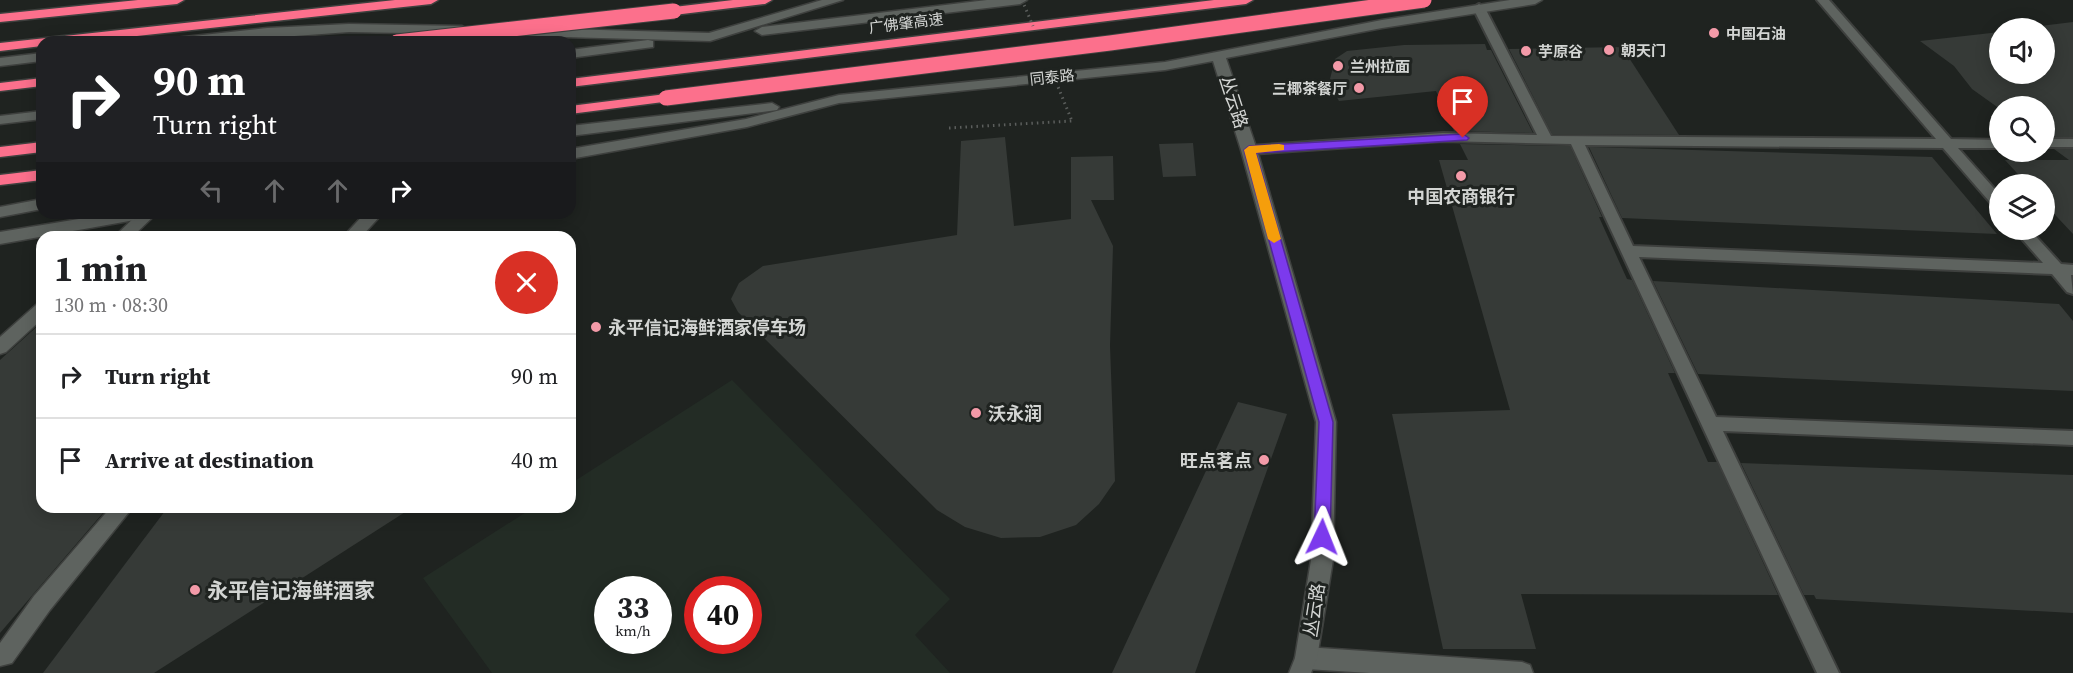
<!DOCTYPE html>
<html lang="en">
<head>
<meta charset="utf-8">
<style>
	body { margin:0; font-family:"Source Serif 4","Noto Sans SC",serif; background:#f2f2f2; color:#202124; height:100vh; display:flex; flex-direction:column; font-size:22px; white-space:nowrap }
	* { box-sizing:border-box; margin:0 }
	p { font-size:20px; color:#757577 }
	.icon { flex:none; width:33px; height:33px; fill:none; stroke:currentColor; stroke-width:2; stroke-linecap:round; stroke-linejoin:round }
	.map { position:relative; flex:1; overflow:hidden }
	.side { position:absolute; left:36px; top:231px; width:540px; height:282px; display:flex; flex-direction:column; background:#fff; border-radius:18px; box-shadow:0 3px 15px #0003 }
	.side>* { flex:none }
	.banner { position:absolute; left:36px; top:36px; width:540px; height:183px; border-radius:18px; box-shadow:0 3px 15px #0003; background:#202124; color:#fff; overflow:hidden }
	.buttons { position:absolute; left:1989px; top:18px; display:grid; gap:12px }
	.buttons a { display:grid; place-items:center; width:66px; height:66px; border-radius:50%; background:#fff; box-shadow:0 3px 15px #0003; font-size:30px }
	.speed { position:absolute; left:594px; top:576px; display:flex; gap:12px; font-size:30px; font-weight:700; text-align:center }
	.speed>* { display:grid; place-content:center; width:78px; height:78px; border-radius:50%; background:#fff; box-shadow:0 3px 15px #0003; line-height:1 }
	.speed small { font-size:15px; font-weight:400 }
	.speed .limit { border:9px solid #d22; background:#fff; color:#111 }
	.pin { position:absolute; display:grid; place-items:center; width:51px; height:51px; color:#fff; margin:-62px -26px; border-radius:50% 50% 50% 0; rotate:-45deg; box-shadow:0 0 6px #0007 }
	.pin .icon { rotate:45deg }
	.me { position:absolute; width:66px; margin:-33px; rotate:2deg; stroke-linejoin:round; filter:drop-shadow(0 0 4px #0008) }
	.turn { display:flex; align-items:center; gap:21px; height:126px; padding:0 18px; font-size:27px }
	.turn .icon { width:78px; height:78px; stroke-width:2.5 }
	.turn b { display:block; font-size:42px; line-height:51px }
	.lanes { display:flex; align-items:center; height:57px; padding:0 18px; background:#0003; justify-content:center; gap:30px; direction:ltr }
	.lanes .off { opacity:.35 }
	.round { display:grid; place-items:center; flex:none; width:63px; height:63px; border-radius:32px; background:#f2f2f2 }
	.head { display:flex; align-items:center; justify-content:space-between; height:102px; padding:0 18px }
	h1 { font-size:36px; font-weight:700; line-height:45px }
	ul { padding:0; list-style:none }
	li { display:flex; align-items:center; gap:18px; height:84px; padding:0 18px; border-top:2px solid #e0e0e0 }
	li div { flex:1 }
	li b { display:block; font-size:22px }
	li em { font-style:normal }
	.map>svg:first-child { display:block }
	.built { fill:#232c25; fill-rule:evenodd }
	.building { fill:#363a37 }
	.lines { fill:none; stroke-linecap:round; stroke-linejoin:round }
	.lane-casing { stroke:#3e403e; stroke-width:4 }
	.street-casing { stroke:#3e403e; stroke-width:3 }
	.secondary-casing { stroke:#3e403e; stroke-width:3 }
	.highway-casing { stroke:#3e403e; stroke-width:3 }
	.path { stroke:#5b5e5c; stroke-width:3; stroke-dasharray:1.5 4; stroke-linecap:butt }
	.lane { fill:#5e635f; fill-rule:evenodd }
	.street { fill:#5e635f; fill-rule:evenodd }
	.secondary { fill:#5e635f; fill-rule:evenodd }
	.highway { fill:#fc708c; fill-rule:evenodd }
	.highway-bridge-casing { stroke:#3e403e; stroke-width:17; stroke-linecap:butt }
	.path-bridge { stroke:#5b5e5c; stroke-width:3; stroke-dasharray:1.5 4; stroke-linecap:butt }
	.highway-bridge { stroke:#fc708c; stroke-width:15 }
	.route { fill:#7c3aed; stroke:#51269a; stroke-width:1.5 }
	.slow { fill:#f59e0b }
	.poi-dot { fill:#f39aa8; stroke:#1f2320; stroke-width:2 }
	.labels { text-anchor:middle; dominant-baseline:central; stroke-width:6; stroke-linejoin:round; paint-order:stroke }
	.far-street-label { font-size:15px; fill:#d3d5d3; stroke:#1f2320 }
	.far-poi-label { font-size:15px; font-weight:bold; fill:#d3d5d3; stroke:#1f2320; text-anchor:start }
	.street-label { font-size:18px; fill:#d3d5d3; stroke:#1f2320 }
	.poi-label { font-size:18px; font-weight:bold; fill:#d3d5d3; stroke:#1f2320; text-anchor:start }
	.near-poi-label { font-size:21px; font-weight:bold; fill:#d3d5d3; stroke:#1f2320; text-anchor:start }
</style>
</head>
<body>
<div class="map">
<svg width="2073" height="673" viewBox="0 0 2073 673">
	<rect width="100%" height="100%" fill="#1f2320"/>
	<path class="built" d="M732,380L950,599L915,635L950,673H492L423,578L534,507H570V484ZM608,590H658V640H608ZM698,590H748V640H698Z"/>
	<g class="building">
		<polygon points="2073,22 2073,137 2044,137 2044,106 2000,106 2000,109 1972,89 1954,66 1920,41 2000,32 2000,74 2044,74 2044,28 2024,28"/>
		<polygon points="1485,44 1487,50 1491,50 1533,133 1454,131 1436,91 1339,101 1329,83 1335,59 1347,51 1404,45"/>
		<polygon points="1622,47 1679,135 1552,134 1509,49"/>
		<polygon points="1005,137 1014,226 1071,219 1071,157 1113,156 1114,200 1091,200 1113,246 1110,346 1115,481 1099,504 1076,525 1040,537 1001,538 965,527 937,510 738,312 731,299 739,283 763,266 957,235 961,141"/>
		<polygon points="1193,143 1196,176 1163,177 1159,144"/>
		<polygon points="1460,144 1570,146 1602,217 1599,217 1627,279 1632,280 1675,373 1668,373 1708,462 1717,462 1778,595 1521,594 1536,649 1443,649 1392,414 1510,410 1439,160 1468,160"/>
		<polygon points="1589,147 1932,157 1997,234 1622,218"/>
		<polygon points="2054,149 2073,149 2073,234 2044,203 2044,184 2027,184 2005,160 2069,160"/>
		<polygon points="1653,281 2059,304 2073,321 2073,391 1698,374"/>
		<polygon points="42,322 42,507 108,507 0,633 0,360"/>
		<polygon points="1238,402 1287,414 1195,673 1112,673"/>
		<polygon points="1741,463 2073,475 2073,613 1816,599 1814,595 1804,595"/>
		<polygon points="168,507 413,507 154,673 43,673"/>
	</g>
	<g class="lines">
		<defs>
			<g id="lane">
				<polygon points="1817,0 1829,0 1951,139 2000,140 2000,148 1958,148 2000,195 2000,210 1995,208 1943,148 1585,145 1633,246 2043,263 2014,230 2030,230 2061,264 2073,265 2073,275 2071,275 2073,294 2067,292 2052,274 1639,257 1716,417 2073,431 2073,445 1723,431 1839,673 1817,673 1571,144 1443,141 1249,154 1242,150 1249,146 1443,133 1537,135 1473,8 1479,4 1485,8 1551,136 1936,139"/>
				<rect x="2044" y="139" width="29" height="8"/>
			</g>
			<g id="street">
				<polygon points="139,213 157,213 132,237 114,237"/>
				<polygon points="365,213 383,213 361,237 343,237"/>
				<polygon points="42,303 42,319 6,352 0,354 0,337 36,305"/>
				<polygon points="111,507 133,507 50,610 12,663 0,666 0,643 34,596"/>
				<polygon points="1306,647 1522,662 1530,665 1533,673 1370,673 1306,669 1298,665 1295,658 1298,651"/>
			</g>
			<g id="secondary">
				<polygon points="822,0 843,0 710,41 528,36 521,32 528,28 709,33"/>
				<polygon points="987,0 1027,0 1020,4 762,35 755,31 762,27"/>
				<polygon points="1510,0 1542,0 1535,4 1382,28 1226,58 1257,150 1336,422 1333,560 1317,658 1311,673 1289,673 1295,658 1311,560 1316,422 1241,150 1213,61 1165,70 839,103 747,127 570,159 570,149 746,119 839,95 1165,62 1382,20"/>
				<polygon points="349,24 462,26 469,30 462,34 349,32 213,42 168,42 175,38 267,28"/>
				<polygon points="648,40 653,41 653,47 570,58 570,50"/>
				<polygon points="42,53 42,61 0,66 0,58"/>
				<polygon points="772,103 779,107 777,110 570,136 570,126"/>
				<polygon points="42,111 42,119 0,124 0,116"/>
				<polygon points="42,199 42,209 0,217 0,207"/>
				<polygon points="115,213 154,213 146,218 0,244 0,232"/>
			</g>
			<g id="highway">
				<polygon points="138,0 184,0 177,4 0,22 0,14"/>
				<polygon points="395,0 438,0 431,4 82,42 42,42 42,46 0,51 0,43"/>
				<polygon points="733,0 772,0 765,4 674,15 667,11 674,7"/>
				<polygon points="1214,0 1253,0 1246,4 570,87 570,79"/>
				<polygon points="42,78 42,86 0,91 0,83"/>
				<polygon points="666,94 673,98 671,101 570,114 570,106"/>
				<polygon points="42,142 42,152 0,157 0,147"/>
				<polygon points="42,170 42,180 0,185 0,175"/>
			</g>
		</defs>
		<use href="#lane" class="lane-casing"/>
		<use href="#street" class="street-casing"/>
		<use href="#secondary" class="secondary-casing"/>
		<use href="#highway" class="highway-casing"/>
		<polyline class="path" points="949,128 1072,121"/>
		<use href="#lane" class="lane"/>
		<use href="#street" class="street"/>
		<use href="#secondary" class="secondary"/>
		<use href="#highway" class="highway"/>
		<defs>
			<g id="highway-bridge">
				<polyline points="397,42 674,11"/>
				<polyline points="666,98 1110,43 1424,0"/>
			</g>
		</defs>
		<use href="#highway-bridge" class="highway-bridge-casing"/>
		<g class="path-bridge">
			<polyline points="1022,0 1033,26"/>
			<polyline points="1054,77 1072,121"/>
		</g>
		<use href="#highway-bridge" class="highway-bridge"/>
	</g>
	<polygon class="route" points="1463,134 1469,138 1467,140 1256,153 1333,422 1330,537 1328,541 1317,541 1314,537 1319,422 1244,150 1249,146"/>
	<polygon class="slow" points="1279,144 1284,145 1284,150 1256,153 1281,239 1274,243 1268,239 1244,150 1249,146"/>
	<g class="poi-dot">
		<circle cx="1714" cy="33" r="6"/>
		<circle cx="1609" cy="50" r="6"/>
		<circle cx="1526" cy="51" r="6"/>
		<circle cx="1338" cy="66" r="6"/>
		<circle cx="1359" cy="88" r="6"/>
		<circle cx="1461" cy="176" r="6"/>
		<circle cx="596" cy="327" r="6"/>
		<circle cx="976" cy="413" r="6"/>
		<circle cx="1264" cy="460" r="6"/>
		<circle cx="195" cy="590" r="6"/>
	</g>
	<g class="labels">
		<g class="far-street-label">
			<text transform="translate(906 23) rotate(-7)">广佛肇高速</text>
			<text transform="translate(1052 77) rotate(-6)">同泰路</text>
		</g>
		<g class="far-poi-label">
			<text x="1726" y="33">中国石油</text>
			<text x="1621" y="50">朝天门</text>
			<text x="1538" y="51">芋原谷</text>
			<text x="1350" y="66">兰州拉面</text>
			<text x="1347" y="88" text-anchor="end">三椰茶餐厅</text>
		</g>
		<g class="street-label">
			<text transform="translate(1234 102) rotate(72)">丛云路</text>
			<text transform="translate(1314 610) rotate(-81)">丛云路</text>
		</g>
		<g class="poi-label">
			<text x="1461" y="196" text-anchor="middle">中国农商银行</text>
			<text x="608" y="327">永平信记海鲜酒家停车场</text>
			<text x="988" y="413">沃永润</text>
			<text x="1252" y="460" text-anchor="end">旺点茗点</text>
		</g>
		<g class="near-poi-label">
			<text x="207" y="590">永平信记海鲜酒家</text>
		</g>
	</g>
</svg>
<div class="buttons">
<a><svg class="icon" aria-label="sound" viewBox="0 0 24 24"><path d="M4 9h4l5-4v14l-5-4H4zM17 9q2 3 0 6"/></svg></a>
<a><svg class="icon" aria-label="search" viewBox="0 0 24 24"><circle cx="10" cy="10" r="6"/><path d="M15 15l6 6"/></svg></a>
<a><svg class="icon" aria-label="layers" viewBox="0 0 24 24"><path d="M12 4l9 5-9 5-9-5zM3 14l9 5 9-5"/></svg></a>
</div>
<div class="speed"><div>33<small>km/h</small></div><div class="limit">40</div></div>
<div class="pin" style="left:1463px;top:138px;background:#d93025"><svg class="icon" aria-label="arrive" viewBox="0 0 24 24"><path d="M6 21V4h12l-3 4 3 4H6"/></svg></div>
<svg class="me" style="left:1322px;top:537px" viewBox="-20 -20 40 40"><path d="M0-17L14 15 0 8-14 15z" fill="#7c3aed" stroke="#fff" stroke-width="4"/></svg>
<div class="banner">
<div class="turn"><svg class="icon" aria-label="right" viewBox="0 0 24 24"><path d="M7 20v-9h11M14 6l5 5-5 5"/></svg><div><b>90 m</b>Turn right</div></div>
<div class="lanes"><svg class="icon off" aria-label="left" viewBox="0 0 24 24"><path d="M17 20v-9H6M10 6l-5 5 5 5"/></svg><svg class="icon off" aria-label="ahead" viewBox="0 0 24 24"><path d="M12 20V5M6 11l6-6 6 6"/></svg><svg class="icon off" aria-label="ahead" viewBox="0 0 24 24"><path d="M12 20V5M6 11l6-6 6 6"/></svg><svg class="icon" aria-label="right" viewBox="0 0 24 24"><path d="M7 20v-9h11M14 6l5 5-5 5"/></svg></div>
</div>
<section class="side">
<div class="head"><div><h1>1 min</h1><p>130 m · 08:30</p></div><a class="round" style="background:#d93025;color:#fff"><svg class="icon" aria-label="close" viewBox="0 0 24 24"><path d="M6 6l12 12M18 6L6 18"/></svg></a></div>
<ul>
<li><svg class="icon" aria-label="right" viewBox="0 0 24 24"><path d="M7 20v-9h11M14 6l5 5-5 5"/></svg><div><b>Turn right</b></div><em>90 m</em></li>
<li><svg class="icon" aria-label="arrive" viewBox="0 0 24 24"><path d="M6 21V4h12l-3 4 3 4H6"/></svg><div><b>Arrive at destination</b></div><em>40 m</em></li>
</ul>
</section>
</div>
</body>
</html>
